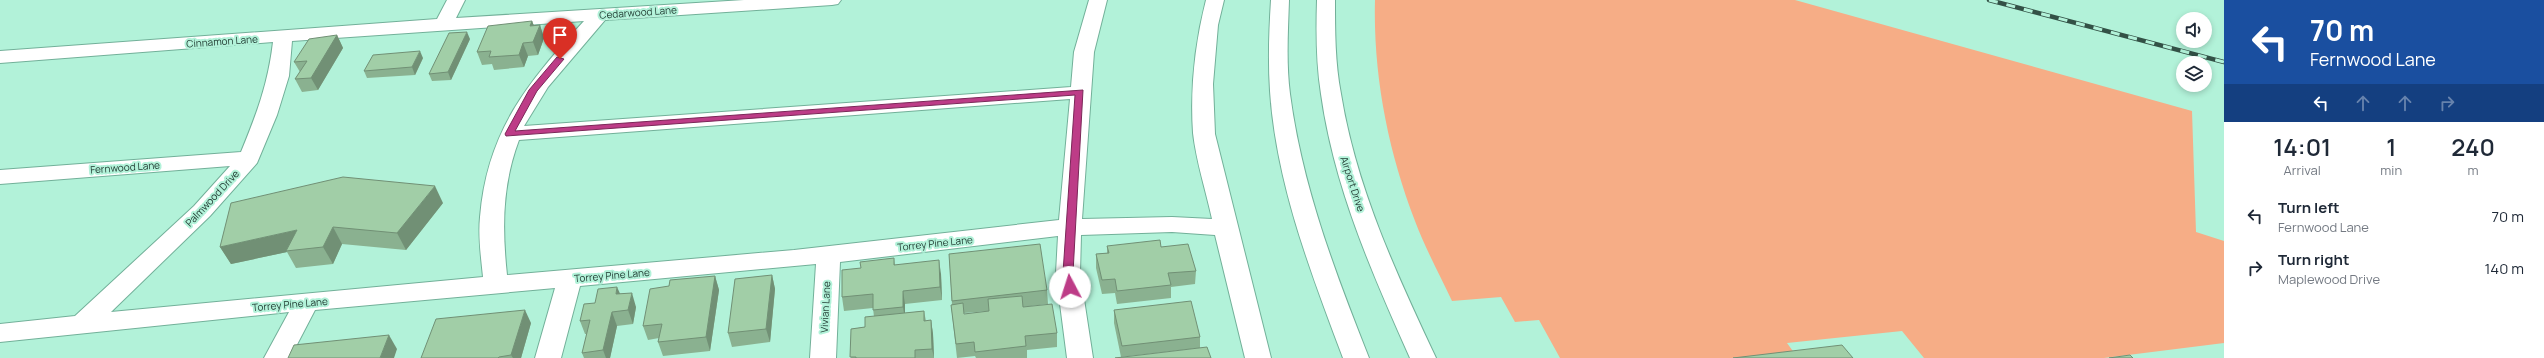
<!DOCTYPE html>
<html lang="en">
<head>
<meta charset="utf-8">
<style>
	body { margin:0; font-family:Manrope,sans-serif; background:#f6f6f7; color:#1f2937; height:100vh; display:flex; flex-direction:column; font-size:15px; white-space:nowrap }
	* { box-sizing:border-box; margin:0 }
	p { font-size:13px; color:#747a83 }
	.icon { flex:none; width:22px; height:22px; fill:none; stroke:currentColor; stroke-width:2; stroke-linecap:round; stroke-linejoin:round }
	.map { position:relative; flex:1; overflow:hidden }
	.details { display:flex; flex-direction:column; background:#fff; width:320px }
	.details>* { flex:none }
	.hud { background:#1a4fa0; color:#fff; overflow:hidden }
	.controls { position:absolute; left:2176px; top:12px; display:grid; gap:8px }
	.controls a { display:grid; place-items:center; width:36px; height:36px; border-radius:50%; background:#fff; box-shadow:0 2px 6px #0003; font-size:20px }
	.pin { position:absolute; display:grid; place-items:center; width:34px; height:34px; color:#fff; margin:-41px -17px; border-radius:50% 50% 50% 0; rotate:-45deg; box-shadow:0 0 4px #0007 }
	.pin .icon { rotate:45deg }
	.me { position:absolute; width:44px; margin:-22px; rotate:355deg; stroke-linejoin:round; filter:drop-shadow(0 0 3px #0008) }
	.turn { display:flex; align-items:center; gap:14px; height:84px; padding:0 20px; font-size:18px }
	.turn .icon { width:52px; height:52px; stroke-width:2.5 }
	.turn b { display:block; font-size:28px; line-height:34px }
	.lanes { display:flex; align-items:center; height:38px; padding:0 20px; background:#0003; justify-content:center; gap:20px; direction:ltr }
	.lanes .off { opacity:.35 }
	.eta { display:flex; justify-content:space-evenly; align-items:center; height:68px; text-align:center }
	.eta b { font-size:24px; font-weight:600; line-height:28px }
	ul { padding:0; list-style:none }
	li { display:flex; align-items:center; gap:12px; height:52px; padding:0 20px }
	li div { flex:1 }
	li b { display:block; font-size:15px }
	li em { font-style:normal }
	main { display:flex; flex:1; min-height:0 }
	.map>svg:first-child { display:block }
	.green { fill:#f6ad86 }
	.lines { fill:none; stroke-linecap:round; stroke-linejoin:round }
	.minor-casing { stroke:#72b099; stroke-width:2 }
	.secondary-casing { stroke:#72b099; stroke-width:2 }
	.minor { fill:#fff; fill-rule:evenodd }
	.secondary { fill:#fff; fill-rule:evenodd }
	.rail-casing { stroke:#335146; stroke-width:4.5 }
	.rail { stroke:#b2f2d9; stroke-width:3; stroke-dasharray:9; stroke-linecap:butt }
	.wall { fill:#8ab190; fill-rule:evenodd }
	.shaded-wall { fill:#719075 }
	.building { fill:#a1cea7; stroke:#719075 }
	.route { fill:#bd3c87; stroke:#7b2758 }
	.labels { text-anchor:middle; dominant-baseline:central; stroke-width:4; stroke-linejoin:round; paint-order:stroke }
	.street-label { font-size:10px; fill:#223c33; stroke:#b2f2d9 }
</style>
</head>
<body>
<main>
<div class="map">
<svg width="2224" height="358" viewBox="0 0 2224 358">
	<rect width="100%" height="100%" fill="#b2f2d9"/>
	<path class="green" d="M1375,0H1795L2192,111L2196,232L2224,241V343L2104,358H1924L1902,331L1787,343L1795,354L1764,358H1560L1539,320L1515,322L1501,297L1452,301C1440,275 1425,248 1415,221C1388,151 1373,75 1375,0Z"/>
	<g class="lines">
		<defs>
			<path id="minor" d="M447,0H465L456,18L744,0H841L838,4L832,5L605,20L548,87L524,126L1071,87L1074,52L1089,0H1107L1094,52L1082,219L1172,217L1212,219C1206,191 1196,161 1193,133C1190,89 1195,43 1206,0H1224L1218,25L1213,84L1215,134L1271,358H1245L1215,235L1172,232L1081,235L1080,273L1093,358H1067L1056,273L1058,236L840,262L836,358H810L816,264L580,286L561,358H535L555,288L315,310L290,358H264L289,312L0,342V324L75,316L194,206L230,166L0,184V170L241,152C257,113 268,84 273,42L0,63V51L437,19ZM584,21C528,82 487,131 480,217C478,237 481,257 483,277L111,312L210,216L257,163L277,115L289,76L292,41ZM1070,99L1059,220L794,250L507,275C502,228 502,185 519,140Z"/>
			<g id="secondary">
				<path d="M1271,0H1289C1288,31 1286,63 1290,94C1302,186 1335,272 1369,358H1343C1311,273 1276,183 1270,91C1268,61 1269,31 1271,0Z"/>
				<path d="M1317,0H1335C1335,31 1335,63 1341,94C1356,187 1396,273 1436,358H1410C1372,273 1334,187 1321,94C1316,63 1316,31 1317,0Z"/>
			</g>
		</defs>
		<use href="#minor" class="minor-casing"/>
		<use href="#secondary" class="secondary-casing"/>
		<use href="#minor" class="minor"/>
		<use href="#secondary" class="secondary"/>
		<defs>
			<polyline id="rail" points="1989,0 2224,62"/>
		</defs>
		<use href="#rail" class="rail-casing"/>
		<use href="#rail" class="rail"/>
	</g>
	<g class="wall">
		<polygon points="532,21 534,26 540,25 544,38 538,55 528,56 524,67 494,70 492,64 482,65 477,52"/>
		<polygon points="337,35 343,48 318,90 302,92 295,79 300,72 294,62"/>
		<polygon points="470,39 451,80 432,81 429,74"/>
		<polygon points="423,58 415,75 367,78 364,71"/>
		<polygon points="443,203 406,250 342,244 333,264 296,268 287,252 231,264 220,247"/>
		<polygon points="1107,246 1161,247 1196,271 1195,284 1171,287 1171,298 1117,304 1115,293 1102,294 1096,268 1096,254 1107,253"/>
		<path d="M949,254L1047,290L1048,304L1023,307L1057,333V347L1027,350V358H976L975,356L957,358L951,305H952ZM989,311L964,314V313Z"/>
		<polygon points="894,258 895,265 941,274 942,300 905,304 905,313 924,311 926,321 931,320 933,334 934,358 851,358 851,329 865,327 874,317 873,308 844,311 842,297 861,268"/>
		<polygon points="772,275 775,289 770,342 732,347 728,333"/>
		<polygon points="715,276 719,290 710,351 663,356 658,342 659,338 648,340 643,326 669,286"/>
		<polygon points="620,294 636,307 633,324 617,326 610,358 584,358 582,353 587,334 585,334 580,321 595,303"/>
		<polygon points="1114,310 1200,337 1200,348 1121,357 1114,323"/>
		<polygon points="531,323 521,358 421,358"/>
	</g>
	<g class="shaded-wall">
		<polygon points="532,21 537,33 540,25 544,38 538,55 533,42 530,26"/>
		<polygon points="467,32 470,39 451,80 448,72"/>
		<polygon points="337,35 343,48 318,90 311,78"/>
		<polygon points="523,43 528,56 524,67 519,55"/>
		<polygon points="420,51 423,58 415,75 412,67"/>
		<polygon points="435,186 443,203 406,250 397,233"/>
		<polygon points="333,227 342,244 333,264 323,247"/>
		<polygon points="297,230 286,251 287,252 231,264 220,247"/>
		<polygon points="939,260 941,274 942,300 940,287"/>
		<polygon points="772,275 775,289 770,342 766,329"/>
		<polygon points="715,276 719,290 710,351 706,337"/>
		<polygon points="617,287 623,300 616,294"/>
		<polygon points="903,291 905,304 905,320 903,307"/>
		<polygon points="632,293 636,307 633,324 628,310"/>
		<polygon points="525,310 531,323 521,358 513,358 511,355"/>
		<polygon points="612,312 617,326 610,358 606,358 603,350"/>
		<polygon points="931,320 933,334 934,358 932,349"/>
		<polygon points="389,335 397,349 394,358 380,358"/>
	</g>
	<g class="building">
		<polygon points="532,21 530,26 540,25 533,42 523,43 519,55 489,57 491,51 477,52 488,26"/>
		<polygon points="467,32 448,72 429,74 449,33"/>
		<polygon points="337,35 311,78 295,79 307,61 294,62 309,39"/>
		<polygon points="420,51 412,67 364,71 373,55"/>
		<polygon points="343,177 435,186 397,233 333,227 323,247 286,251 297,230 220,247 231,203"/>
		<polygon points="1160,240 1161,247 1188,244 1196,271 1168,273 1171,285 1117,291 1115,279 1102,280 1096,254 1109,253 1107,246"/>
		<polygon points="1040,244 1047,290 952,301 949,254"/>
		<polygon points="894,258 894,265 939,260 940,287 903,291 903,307 873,310 873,294 842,297 842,270 861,268 860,262"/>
		<polygon points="772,275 766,329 728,333 735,279"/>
		<polygon points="715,276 706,337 658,342 662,324 643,326 650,289 669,286 670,280"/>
		<polygon points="617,287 616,294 632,293 628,310 612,312 603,350 582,353 590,320 580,321 584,304 595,303 598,289"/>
		<polygon points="1022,296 1023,307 1052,304 1057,333 1025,336 1026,346 975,352 974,342 956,344 951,305 963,303 964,314 989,311 988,299"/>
		<polygon points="1191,301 1200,337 1122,346 1114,310"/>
		<polygon points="525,310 511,355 499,357 498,358 421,358 436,319"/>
		<polygon points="924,311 924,321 931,320 932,349 915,350 915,358 856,358 856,357 850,357 851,329 865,327 865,317"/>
		<polygon points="389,335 380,358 288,358 294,345"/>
		<polygon points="1842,345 1853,358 1733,358"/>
		<polygon points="1207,347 1211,358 1115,358"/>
		<polygon points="2130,355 2133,358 2109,358"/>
	</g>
	<polygon class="route" points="557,57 564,59 537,91 515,131 1083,90 1073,273 1075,287 1070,291 1067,290 1063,273 1075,95 506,136 505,134 529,90"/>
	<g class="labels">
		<g class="street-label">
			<text transform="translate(638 12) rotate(-4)">Cedarwood Lane</text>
			<text transform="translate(222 41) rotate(-4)">Cinnamon Lane</text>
			<text transform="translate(125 167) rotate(-4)">Fernwood Lane</text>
			<text transform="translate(1353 184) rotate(72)">Airport Drive</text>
			<text transform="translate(212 198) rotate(-47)">Palmwood Drive</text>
			<text transform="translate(935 243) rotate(-6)">Torrey Pine Lane</text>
			<text transform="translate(612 275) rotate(-5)">Torrey Pine Lane</text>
			<text transform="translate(290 304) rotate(-5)">Torrey Pine Lane</text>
			<text transform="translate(825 307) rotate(-87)">Vivian Lane</text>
		</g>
	</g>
</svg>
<div class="controls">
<a><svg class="icon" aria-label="sound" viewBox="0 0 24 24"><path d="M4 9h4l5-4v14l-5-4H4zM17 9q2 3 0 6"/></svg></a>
<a><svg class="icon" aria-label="layers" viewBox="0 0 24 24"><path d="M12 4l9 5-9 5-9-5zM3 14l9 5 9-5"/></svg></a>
</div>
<div class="pin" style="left:560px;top:59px;background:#d93025"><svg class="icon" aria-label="arrive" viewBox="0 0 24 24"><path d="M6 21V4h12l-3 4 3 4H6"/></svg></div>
<svg class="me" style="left:1070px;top:287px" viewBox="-20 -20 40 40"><circle r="19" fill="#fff"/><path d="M0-13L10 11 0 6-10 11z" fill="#bd3c87"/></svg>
</div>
<section class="details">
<div class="hud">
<div class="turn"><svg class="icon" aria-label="left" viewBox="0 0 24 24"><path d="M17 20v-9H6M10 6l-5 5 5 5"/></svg><div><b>70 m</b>Fernwood Lane</div></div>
<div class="lanes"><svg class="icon" aria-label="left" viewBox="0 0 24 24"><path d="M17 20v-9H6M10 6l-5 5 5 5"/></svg><svg class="icon off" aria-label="ahead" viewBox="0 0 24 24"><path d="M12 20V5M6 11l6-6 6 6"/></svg><svg class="icon off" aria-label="ahead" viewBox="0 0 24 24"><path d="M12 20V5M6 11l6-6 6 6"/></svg><svg class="icon off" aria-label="right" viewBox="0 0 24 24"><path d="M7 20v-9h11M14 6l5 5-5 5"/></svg></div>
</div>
<div class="eta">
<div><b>14:01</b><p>Arrival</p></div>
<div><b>1</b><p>min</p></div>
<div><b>240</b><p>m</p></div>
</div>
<ul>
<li><svg class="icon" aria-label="left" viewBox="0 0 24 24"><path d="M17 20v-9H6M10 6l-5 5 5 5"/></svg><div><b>Turn left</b><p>Fernwood Lane</p></div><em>70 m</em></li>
<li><svg class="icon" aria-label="right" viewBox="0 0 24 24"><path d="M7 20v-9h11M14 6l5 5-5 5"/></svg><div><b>Turn right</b><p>Maplewood Drive</p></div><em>140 m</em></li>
</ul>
</section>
</main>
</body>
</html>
